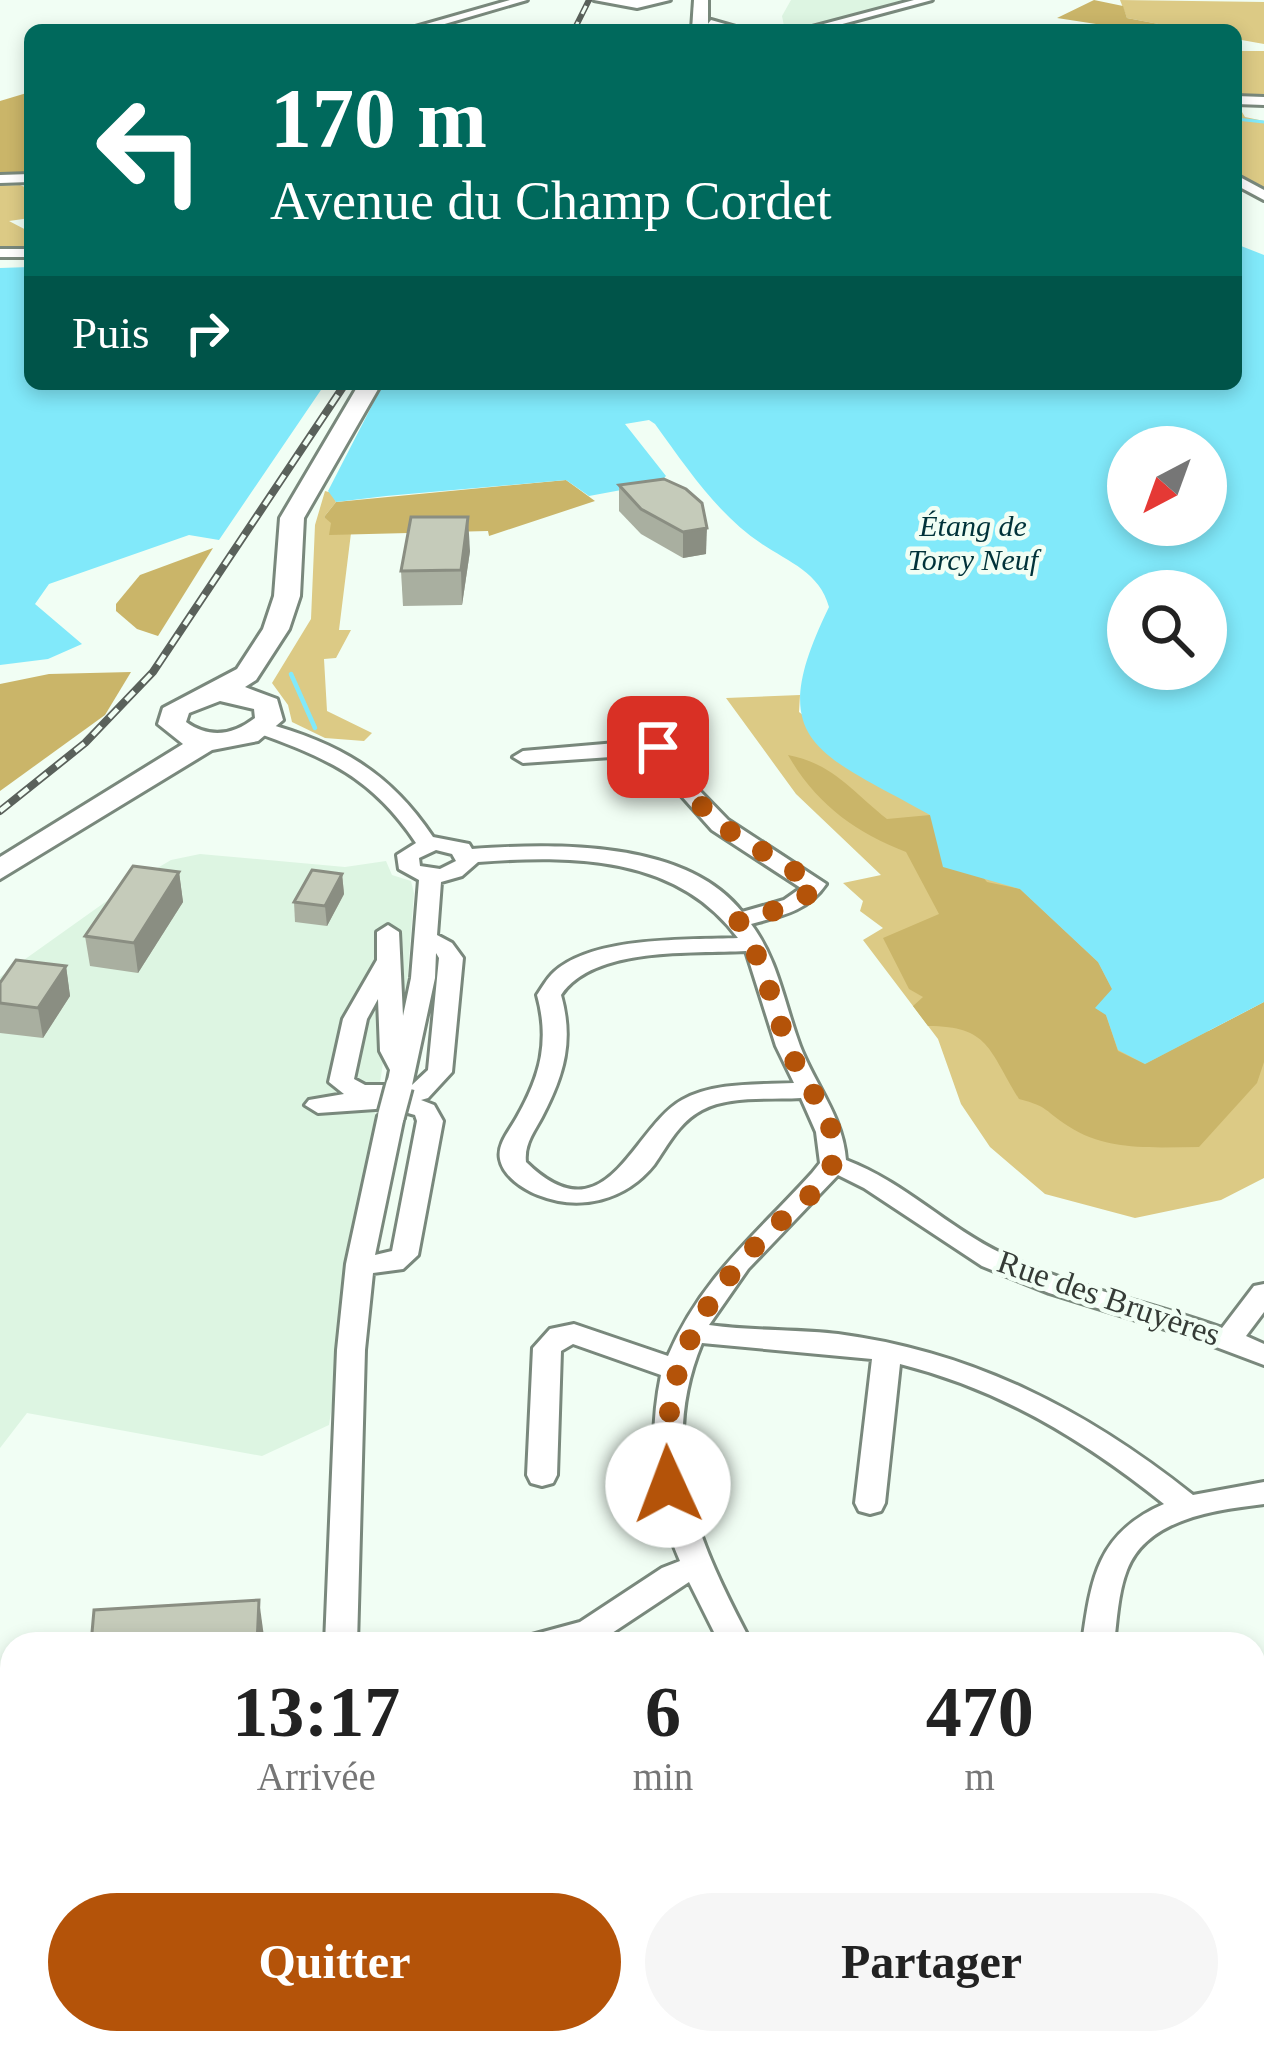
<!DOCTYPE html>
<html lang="fr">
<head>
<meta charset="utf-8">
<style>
	body { margin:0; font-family:"Times New Roman",serif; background:#f6f6f6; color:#222; height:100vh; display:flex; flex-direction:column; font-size:45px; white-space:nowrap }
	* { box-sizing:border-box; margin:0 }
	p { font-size:39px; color:#767676 }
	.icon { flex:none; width:66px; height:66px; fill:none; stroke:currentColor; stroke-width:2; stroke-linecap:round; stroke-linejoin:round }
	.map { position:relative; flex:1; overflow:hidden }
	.side { position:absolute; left:0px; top:1632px; width:1266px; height:423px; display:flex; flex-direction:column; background:#fff; border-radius:36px 36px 0 0; box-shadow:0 6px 18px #0003 }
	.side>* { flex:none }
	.guide { position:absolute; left:24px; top:24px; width:1218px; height:366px; border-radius:18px; box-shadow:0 6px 18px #0003; background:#00695c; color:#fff; overflow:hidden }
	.needle { width:78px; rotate:221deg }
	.controls { position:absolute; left:1107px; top:426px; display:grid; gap:24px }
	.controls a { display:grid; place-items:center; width:120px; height:120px; border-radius:50%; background:#fff; box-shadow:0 6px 18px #0003; font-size:60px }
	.pin { position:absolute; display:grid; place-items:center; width:102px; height:102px; color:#fff; margin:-51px; border-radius:24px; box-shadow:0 6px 18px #0006 }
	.me { position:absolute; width:132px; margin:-66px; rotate:358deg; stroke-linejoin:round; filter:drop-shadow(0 0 9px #0008) }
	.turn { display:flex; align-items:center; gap:42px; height:252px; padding:0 48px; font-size:54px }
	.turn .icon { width:156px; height:156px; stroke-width:2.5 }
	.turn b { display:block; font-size:84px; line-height:102px }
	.then { display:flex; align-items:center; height:114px; padding:0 48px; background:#0003; gap:24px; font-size:45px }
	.eta { display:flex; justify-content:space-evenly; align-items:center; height:204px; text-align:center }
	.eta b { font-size:72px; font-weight:600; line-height:84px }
	.action { display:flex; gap:24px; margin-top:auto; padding:24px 48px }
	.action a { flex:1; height:138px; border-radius:72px; background:#b45309; color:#fff; font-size:48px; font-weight:600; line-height:138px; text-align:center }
	.action a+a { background:#f6f6f6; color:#222 }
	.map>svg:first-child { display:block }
	.built { fill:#ddf5e2 }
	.green { fill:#dcca85 }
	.forest { fill:#cab569 }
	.water { fill:#81e9fa; fill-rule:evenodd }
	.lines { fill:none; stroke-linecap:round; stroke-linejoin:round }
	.stream-far1 { stroke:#81e9fa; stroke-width:3 }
	.stream { stroke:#81e9fa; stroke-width:4.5 }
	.minor-casing { stroke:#79887c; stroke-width:6 }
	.major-casing { stroke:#79887c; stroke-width:6 }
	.minor { fill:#fff; fill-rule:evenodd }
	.major { fill:#fff; fill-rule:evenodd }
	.rail-far1-casing { stroke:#5a615b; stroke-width:6 }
	.rail-casing { stroke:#5a615b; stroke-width:8 }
	.rail-far1 { stroke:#f1fef4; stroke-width:3; stroke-dasharray:9; stroke-linecap:butt }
	.rail { stroke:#f1fef4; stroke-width:4.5; stroke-dasharray:12; stroke-linecap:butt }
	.minor-bridge-casing { stroke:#79887c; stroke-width:32; stroke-linecap:butt }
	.minor-bridge { stroke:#fff; stroke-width:26 }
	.wall { fill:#a9afa0 }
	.shaded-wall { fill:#8a8e82 }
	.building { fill:#c5cbba; stroke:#8a8e82; stroke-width:3 }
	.route { stroke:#b45309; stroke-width:21; stroke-dasharray:0 37.8 }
	.labels { text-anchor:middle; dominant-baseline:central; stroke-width:9; stroke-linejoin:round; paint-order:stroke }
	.far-water-label { font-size:30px; font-style:italic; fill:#003239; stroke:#f1fef4 }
	.street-label { font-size:33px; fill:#353b36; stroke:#f1fef4 }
</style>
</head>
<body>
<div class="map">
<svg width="1264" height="2053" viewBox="0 0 1264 2053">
	<rect width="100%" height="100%" fill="#f1fef4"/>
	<g class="built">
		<polygon points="791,0 917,0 806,28 784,26 782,16"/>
		<polygon points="200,854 345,867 386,861 392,875 411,881 414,893 406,997 387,1036 329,1425 262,1456 27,1413 0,1448 0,977 132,883 171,860"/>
	</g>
	<g class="green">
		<polygon points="1120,0 1264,2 1264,44 1236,39 1236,30 1190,30 1127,18"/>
		<polygon points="1236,51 1264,51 1264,99 1236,98"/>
		<polygon points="1236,102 1245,117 1264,121 1264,189 1236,172"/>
		<polygon points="20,185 30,189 30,218 9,221 30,232 30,250 0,249 0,186"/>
		<polygon points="325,491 332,493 336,502 324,517 351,533 339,630 351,630 336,658 324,659 327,711 372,733 364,741 325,738 292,722 288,705 272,683 311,619 315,525"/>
		<polygon points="800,695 799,712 1210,1033 1264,1002 1264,1178 1221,1200 1135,1218 1045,1194 990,1147 961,1104 938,1039 863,940 883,928 860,911 863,901 843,883 881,875 796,794 726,698"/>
	</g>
	<g class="forest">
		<polygon points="1094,0 1123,6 1127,18 1180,28 1135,30 1057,18"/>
		<polygon points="30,92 30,184 0,186 0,101"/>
		<polygon points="566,480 595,501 489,536 488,531 329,535 331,523 324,517 336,502"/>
		<polygon points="213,548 158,636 137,629 116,611 116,604 140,575"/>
		<polygon points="131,672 105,715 0,791 0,684 49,674"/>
		<path d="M788,755C832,763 853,792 887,819L930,815L987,882L1020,889L1098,962L1112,989L1106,1015L1118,1051L1145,1064L1264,1002V1062L1257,1083L1199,1147C1155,1147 1107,1152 1068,1126C1044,1111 1050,1107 1019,1099C989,1051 990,1026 928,1026L913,1006L923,997L909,989L883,938L939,914L906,852C855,832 816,804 788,755Z"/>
		<polygon points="0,1805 12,1813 12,2043 43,2043 43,2053 0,2053"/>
	</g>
	<g class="water">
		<path d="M1236,244L1264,255V1002L1145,1064L1118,1050L1106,1015L1095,1008L1112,989L1098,962L1020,889L943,867L930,815C818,752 762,744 829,607C820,573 789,562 762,544C717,514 687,468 655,424L649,420L625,424L666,476L659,483L589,496L566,480L386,496L336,502L328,491L383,384H1236ZM1128,447H1206V525H1128ZM1128,591H1206V669H1128Z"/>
		<polygon points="30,267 30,384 325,384 219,540 189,535 49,584 35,604 82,644 48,659 0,665 0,268"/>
	</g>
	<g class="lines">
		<polyline class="stream-far1" points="1236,119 1264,122"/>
		<polyline class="stream" points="291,674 315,728"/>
		<defs>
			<g id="minor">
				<polygon points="510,0 527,0 424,30 405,30"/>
				<polygon points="594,0 670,0 637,8"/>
				<polygon points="914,0 932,0 820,30 801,30"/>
				<polygon points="711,20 739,28 741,30 707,25"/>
				<polygon points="1236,96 1264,97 1264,105 1236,104"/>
				<polygon points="30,174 30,182 0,183 0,175"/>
				<polygon points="1236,175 1264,190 1264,200 1236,185"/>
				<rect x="0" y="249" width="30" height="8"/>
				<path d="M262,722C338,743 389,771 433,837L469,844L472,849C554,843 686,840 742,912L784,900L801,888L712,830L679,793L655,754L523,763L513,757L523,751L651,740L670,746L695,786L728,820L826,884C808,911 781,916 751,924C778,960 784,1003 800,1046C815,1085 843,1117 846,1160C904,1182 948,1228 1003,1254C1073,1288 1150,1302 1222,1328L1254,1286L1264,1284V1312L1246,1336L1264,1344V1365L1187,1336L1049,1293L982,1266L864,1188L838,1175L748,1269L709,1325C752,1331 795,1329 838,1334C974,1352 1086,1410 1193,1495L1264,1482V1504C1216,1510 1147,1518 1127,1570C1118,1593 1117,1620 1114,1644H1082C1091,1579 1097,1533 1164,1504C1084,1440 1000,1389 900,1364L885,1503L881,1511L870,1514L859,1511L855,1503L872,1359L702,1343C656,1454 700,1545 752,1644H720L689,1582L600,1641L527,1644L532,1635L580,1622L662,1568L680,1561C653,1500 648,1439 661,1375L573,1344L561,1351L557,1475L553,1483L542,1486L531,1483L527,1475L533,1348L550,1329L574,1324L668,1356C701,1278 756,1235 812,1173L820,1163L816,1132L801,1098C770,1100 730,1095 702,1110C679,1122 668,1145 654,1165C626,1200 580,1212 538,1195C523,1189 503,1176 500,1159C497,1144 510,1130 517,1117C540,1076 550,1042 537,995C542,988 547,978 554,972C593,936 688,940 738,938C677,855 572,855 478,862L462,876L441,882L437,935L452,943L463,958L452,1072L428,1098L421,1100L434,1105L443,1121L418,1255L403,1269L373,1273L365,1350L357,1644H325L337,1350L346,1264L378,1116L390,1108L318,1113L305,1105L309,1100L344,1094L329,1082L343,1019L377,960V932L388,925L399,932L403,1016L411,978L419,880L399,869L397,855L416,843C372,777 327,758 255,732V724ZM436,850L452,854L456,861L440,869L420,866L419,858ZM746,951L776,1046L794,1083C758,1085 714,1082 682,1100C632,1128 607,1241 526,1162C524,1144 534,1132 542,1117C564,1075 574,1041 561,995C594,946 693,954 746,951ZM436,953L439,958L428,1070L412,1085L435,978ZM378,999L380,1051L390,1070L387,1085H365L354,1079L367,1019ZM394,1109L415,1115L417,1121L392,1251L375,1255L404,1116Z"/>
				<polygon points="1264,1749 1264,1784 1254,1788 1254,1753"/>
				<rect x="336" y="2043" width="38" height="10"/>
				<polygon points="782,2043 820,2043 823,2053 785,2053"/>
				<polygon points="960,2043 1028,2043 1023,2053 955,2053"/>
				<polygon points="1047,2043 1091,2043 1096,2053 1052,2053"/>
			</g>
			<g id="major">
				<polygon points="694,0 708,0 708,30 692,30"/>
				<path d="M359,384H381L304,518L300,596L289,629L256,680L245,687L277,699L283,720L258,741L212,750L0,879V857L183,744L158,724L163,708L237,669L263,629L274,596L280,518ZM220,701L254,709L255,718C233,735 210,739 186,722L189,713Z"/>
			</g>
		</defs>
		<use href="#minor" class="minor-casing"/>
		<use href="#major" class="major-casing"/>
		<use href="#minor" class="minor"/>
		<use href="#major" class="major"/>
		<defs>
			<polyline id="rail-far1" points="574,30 589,0"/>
			<polyline id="rail" points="0,811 85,743 153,672 345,384"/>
		</defs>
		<use href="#rail-far1" class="rail-far1-casing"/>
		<use href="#rail" class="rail-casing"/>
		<use href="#rail-far1" class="rail-far1"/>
		<use href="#rail" class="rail"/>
		<defs>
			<polyline id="minor-bridge" points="391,1116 399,1086"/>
		</defs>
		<use href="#minor-bridge" class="minor-bridge-casing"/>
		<use href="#minor-bridge" class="minor-bridge"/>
	</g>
	<g class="wall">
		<polygon points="664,479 706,554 683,558 641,534 619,511 619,485"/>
		<polygon points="470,551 462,605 403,606 401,571"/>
		<polygon points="179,872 183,902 138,973 90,966 85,936"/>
		<polygon points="342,874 344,894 327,926 295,922 294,902"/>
		<polygon points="66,966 70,996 43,1038 0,1033 0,983"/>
	</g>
	<g class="shaded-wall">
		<polygon points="468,517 470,551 462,605 461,570"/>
		<polygon points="707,528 706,554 683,558 683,532"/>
		<polygon points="179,872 183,902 138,973 134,943"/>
		<polygon points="342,874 344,894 327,926 325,906"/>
		<polygon points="66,966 70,996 43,1038 38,1008"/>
		<polygon points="259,1600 265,1644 257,1644"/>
	</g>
	<g class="building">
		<polygon points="664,479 686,489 702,503 707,528 683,532 641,509 619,485"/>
		<polygon points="411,517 468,517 461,570 401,571"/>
		<polygon points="133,866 179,872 134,943 85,936"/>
		<polygon points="312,870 342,874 325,906 294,902"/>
		<polygon points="16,960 66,966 38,1008 0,1003 0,983"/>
		<polygon points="259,1600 257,1644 91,1644 94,1610"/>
	</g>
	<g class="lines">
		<path class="route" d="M658,747L668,754L686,790L720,825L815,884C803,909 764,912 738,920C764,960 772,1004 789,1048C799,1076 822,1101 831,1129C834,1139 836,1155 832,1165C822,1191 788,1213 769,1232C693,1309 660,1376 668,1485"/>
	</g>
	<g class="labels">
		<g class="far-water-label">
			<text x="973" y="525">Étang de<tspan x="973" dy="34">Torcy Neuf</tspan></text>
		</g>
		<g class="street-label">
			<text transform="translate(1109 1298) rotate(19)">Rue des Bruyères</text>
		</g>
	</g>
</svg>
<div class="controls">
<a><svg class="needle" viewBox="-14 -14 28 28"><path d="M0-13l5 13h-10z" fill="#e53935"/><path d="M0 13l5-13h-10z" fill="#767676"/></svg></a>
<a><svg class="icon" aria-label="search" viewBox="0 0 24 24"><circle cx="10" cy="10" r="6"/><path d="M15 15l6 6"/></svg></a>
</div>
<div class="pin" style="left:658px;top:747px;background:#d93025"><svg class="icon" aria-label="arrive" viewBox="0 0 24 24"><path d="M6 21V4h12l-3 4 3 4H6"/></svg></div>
<svg class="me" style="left:668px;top:1485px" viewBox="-20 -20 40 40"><circle r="19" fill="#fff"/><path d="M0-13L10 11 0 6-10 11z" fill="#b45309"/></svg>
<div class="guide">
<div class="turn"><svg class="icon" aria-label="left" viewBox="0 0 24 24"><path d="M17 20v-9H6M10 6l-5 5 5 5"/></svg><div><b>170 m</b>Avenue du Champ Cordet</div></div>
<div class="then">Puis<svg class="icon" aria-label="right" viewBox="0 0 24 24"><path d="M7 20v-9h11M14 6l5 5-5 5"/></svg></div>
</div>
<section class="side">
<div class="eta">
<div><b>13:17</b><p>Arrivée</p></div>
<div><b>6</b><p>min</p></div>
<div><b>470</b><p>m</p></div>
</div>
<div class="action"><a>Quitter</a><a>Partager</a></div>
</section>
</div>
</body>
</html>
